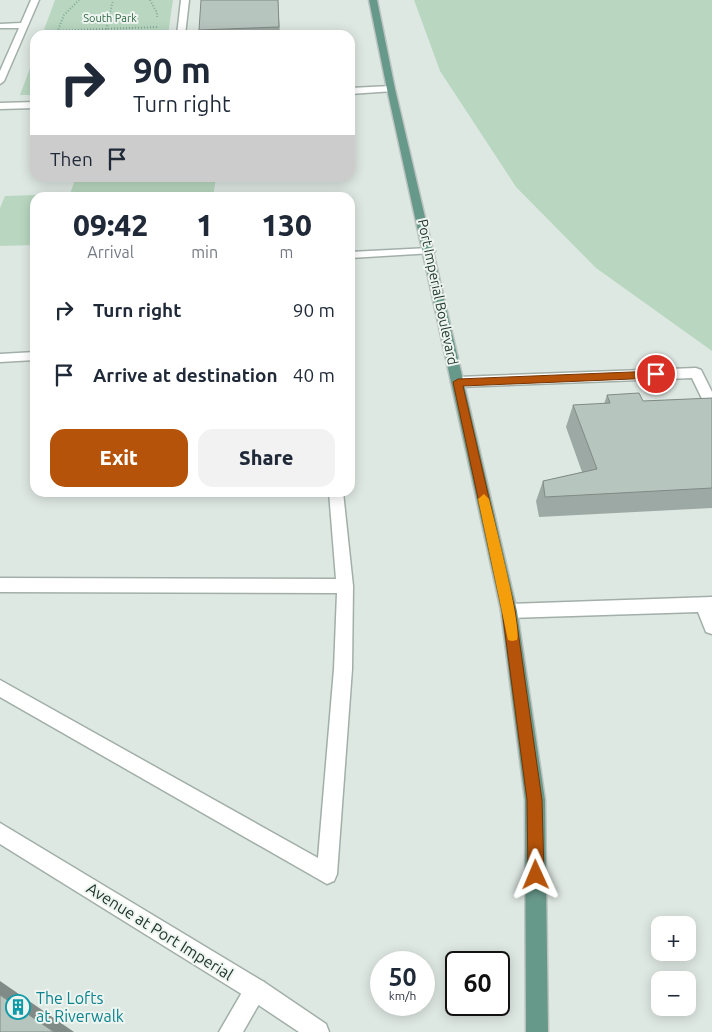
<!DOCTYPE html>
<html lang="en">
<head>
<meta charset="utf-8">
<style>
	body { margin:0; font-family:Ubuntu,sans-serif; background:#f2f2f3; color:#1f2937; height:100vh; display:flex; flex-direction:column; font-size:19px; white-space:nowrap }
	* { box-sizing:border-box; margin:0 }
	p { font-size:16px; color:#747a83 }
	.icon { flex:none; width:28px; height:28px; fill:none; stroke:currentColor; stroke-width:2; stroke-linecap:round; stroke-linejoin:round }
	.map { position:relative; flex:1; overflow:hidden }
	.side { position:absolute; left:30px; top:192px; width:325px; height:305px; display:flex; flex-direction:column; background:#fff; border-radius:15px; box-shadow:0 2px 12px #0003 }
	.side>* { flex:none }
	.top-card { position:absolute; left:30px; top:30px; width:325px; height:152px; border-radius:15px; box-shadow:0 2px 12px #0003; background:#fff; color:#1f2937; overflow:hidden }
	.fabs { position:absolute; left:651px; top:916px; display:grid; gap:10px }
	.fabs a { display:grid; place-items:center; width:45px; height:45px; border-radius:10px; background:#fff; box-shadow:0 2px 12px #0003; font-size:25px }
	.speed { position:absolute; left:370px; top:951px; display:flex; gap:10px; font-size:25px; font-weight:700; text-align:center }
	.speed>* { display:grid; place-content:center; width:65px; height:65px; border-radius:50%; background:#fff; box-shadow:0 2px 12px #0003; line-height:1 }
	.speed small { font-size:12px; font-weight:400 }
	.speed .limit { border:2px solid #111; border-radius:8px; background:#fff; color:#111 }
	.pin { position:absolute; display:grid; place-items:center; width:42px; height:42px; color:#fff; margin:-21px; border:2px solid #fff; border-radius:50%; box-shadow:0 1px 5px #0007 }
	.me { position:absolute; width:55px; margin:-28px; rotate:359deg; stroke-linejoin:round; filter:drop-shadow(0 0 4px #0008) }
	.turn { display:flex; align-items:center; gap:18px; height:105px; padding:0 20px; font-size:22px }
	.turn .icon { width:65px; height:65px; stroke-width:2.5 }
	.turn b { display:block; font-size:35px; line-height:42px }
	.then { display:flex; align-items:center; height:48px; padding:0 20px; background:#0003; gap:10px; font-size:19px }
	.eta { display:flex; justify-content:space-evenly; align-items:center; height:85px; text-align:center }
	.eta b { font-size:30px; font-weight:800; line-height:35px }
	.cta { display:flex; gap:10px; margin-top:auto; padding:10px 20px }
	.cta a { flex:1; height:58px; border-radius:15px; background:#b45309; color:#fff; font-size:20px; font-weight:800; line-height:58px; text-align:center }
	.cta a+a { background:#f2f2f3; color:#1f2937 }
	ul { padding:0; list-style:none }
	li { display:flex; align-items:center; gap:15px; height:65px; padding:0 20px }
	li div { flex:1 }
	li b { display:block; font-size:19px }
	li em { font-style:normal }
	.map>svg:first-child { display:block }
	.green { fill:#b9d7c0 }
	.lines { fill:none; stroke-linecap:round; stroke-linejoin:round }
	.lane-casing { stroke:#a2afa9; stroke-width:3 }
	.street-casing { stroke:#a2afa9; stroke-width:3 }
	.primary-casing { stroke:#bcc3c1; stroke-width:3 }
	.path { stroke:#82a89a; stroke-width:2; stroke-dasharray:1 2; stroke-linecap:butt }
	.lane { fill:#fff; fill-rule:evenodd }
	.street { fill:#fff; fill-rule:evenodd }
	.primary { fill:#67998a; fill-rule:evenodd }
	.wall { fill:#9da9a4 }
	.shaded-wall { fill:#808a86 }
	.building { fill:#b7c5bf; stroke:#808a86 }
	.route { fill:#b45309; stroke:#753606 }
	.slow { fill:#f59e0b }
	.labels { text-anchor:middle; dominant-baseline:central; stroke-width:4; stroke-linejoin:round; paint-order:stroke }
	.far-park-label { font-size:11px; fill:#306843; stroke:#eef5f1 }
	.street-label { font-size:14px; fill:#21362f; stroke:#eef5f1 }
	.near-street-label { font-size:16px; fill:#21362f; stroke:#eef5f1 }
	.near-culture-label { font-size:16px; fill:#0d838f; stroke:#eef5f1; text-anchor:start }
</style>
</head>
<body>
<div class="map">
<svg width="712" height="1032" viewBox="0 0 712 1032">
	<rect width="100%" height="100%" fill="#dee8e3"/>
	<g class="green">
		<polygon points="55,0 173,0 168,35 42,35"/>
		<polygon points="414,0 712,0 712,351 596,268 516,187 440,71"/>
		<polygon points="35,55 35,95 20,95"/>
		<polygon points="216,178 213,197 35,198 35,245 0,246 0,208 5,196 70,194 75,180"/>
	</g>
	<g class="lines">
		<defs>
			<g id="lane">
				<polygon points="429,248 435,251 433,253 350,258 350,252"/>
				<polygon points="35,352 35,360 0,362 0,354"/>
				<polygon points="696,368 701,370 712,392 712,411 707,409 692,378 458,387 453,385 451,382 453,379 458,377"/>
				<polygon points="329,492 343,492 353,586 352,669 337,874 334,881 327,884 0,697 0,680 318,858 334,669 337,593 0,592 0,578 336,579"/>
				<polygon points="712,597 712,634 706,632 698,612 509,618 503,616 501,611 503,606 509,604"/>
				<polygon points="256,979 264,982 267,990 243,1032 219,1032 248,982"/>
			</g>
			<g id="street">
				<polygon points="31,0 39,0 4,81 0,84 0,71 19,28 0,28 0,24 21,23"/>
				<polygon points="181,0 189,0 185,35 177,35"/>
				<polygon points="391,86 394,87 394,91 350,94 350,88"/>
				<polygon points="35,102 35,108 0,109 0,103"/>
				<polygon points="0,823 264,982 326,1024 329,1032 299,1032 248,998 0,844"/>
			</g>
			<polygon id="primary" points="369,0 377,0 395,89 517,611 545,800 548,1032 526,1032 525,800 501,611 387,89"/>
		</defs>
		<use href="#lane" class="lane-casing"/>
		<use href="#street" class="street-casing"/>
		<use href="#primary" class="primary-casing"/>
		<g class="path">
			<polyline points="150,0 157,13 157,17"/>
			<polyline points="48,31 159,27"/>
			<polyline points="56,35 64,15 79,0"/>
			<polyline points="105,35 113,0"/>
		</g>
		<use href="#lane" class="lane"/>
		<use href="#street" class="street"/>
		<use href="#primary" class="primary"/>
	</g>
	<g class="wall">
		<polygon points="278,0 280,35 200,35 199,30"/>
		<polygon points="607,395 643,401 712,398 712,508 539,517 536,501 543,481 582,472 566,427 573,405 604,404"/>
	</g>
	<polygon class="shaded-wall" points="0,981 74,1032 54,1032 0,995"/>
	<g class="building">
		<polygon points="201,0 278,0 279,27 199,30"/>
		<polygon points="639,393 643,401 712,398 712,488 545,497 543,481 597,469 573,405 610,403 607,395"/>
		<polygon points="0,995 54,1032 0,1032"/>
	</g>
	<polygon class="route" points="656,371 661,374 656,378 463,386 515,610 542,800 544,875 541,881 536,883 531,881 528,875 527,800 502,610 453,382 458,379"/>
	<path class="slow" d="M484,494L489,499C494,520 522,627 517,640L512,641L508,640L478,499Z"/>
	<defs>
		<symbol id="building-ring" viewBox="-11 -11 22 22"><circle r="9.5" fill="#eef5f1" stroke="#0f9aa8" stroke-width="1.5"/><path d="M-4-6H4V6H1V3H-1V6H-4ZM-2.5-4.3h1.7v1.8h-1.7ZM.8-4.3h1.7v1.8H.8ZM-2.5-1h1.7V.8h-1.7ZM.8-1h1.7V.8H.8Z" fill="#0f9aa8"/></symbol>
	</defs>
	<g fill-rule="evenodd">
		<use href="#building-ring" x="4" y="993" width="28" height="28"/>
	</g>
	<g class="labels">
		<g class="far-park-label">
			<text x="110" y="18">South Park</text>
		</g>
		<g class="street-label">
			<text transform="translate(438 292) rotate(78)">Port Imperial Boulevard</text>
		</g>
		<g class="near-street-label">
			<text transform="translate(160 931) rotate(32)">Avenue at Port Imperial</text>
		</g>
		<g class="near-culture-label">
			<text x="36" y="998">The Lofts<tspan x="36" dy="18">at Riverwalk</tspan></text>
		</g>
	</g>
</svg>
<div class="fabs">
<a>+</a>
<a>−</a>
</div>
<div class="speed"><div>50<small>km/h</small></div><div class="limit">60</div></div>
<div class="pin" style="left:656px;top:374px;background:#d93025"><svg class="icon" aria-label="arrive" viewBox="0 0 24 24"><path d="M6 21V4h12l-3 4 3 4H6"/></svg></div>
<svg class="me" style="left:536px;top:875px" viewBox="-20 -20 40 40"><path d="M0-17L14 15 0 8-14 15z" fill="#b45309" stroke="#fff" stroke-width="4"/></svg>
<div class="top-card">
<div class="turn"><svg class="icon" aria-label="right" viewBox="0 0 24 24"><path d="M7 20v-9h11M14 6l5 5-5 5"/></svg><div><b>90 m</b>Turn right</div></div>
<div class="then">Then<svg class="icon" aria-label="arrive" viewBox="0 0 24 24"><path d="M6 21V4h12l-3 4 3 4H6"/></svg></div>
</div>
<section class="side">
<div class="eta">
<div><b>09:42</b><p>Arrival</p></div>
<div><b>1</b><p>min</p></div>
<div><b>130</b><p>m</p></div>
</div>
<ul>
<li><svg class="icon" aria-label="right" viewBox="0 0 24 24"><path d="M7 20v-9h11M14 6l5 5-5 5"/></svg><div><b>Turn right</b></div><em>90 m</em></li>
<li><svg class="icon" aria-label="arrive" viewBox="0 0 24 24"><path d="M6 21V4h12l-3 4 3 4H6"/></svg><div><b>Arrive at destination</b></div><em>40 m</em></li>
</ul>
<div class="cta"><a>Exit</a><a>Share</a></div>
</section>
</div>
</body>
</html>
